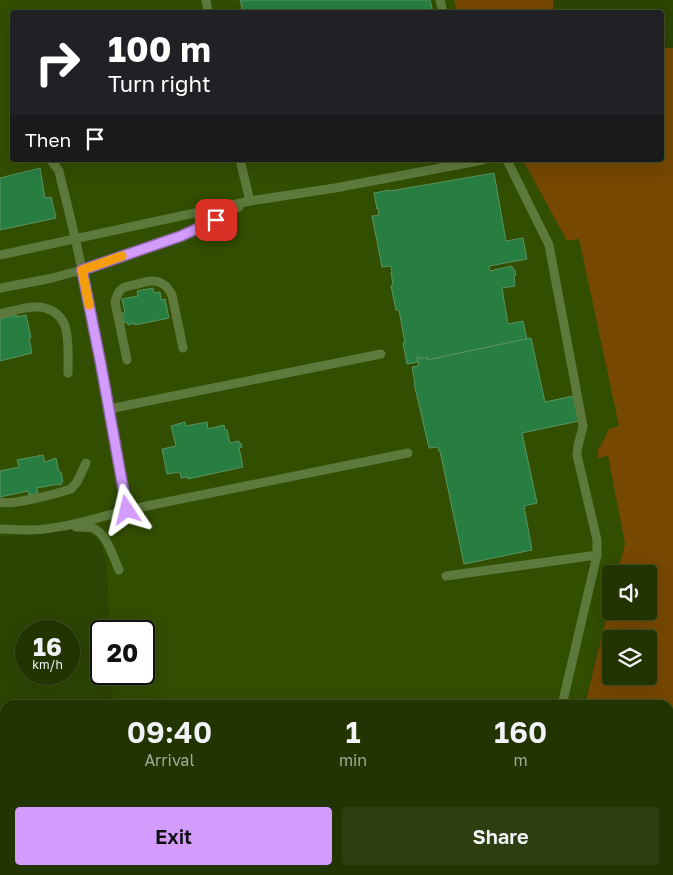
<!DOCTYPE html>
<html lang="en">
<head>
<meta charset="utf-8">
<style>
	body { margin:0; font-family:"Golos Text",sans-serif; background:#2d3f11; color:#f1f3f6; height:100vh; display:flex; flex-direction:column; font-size:19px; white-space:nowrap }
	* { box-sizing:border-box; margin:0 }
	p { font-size:16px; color:#a2aa99 }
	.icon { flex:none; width:28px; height:28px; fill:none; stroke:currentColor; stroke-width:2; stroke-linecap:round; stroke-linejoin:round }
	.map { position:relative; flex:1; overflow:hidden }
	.side { position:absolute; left:0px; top:700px; width:674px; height:175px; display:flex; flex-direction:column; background:#213402; border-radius:15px 15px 0 0; box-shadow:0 5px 20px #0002,0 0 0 1px #3e4f24 }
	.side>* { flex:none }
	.banner { position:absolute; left:10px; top:10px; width:654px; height:152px; border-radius:5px; box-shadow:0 5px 20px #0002,0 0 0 1px #3e4f24; background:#202124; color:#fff; overflow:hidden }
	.tools { position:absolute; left:602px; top:565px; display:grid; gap:10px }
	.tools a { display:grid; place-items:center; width:55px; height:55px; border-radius:5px; background:#213402; box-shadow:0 5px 20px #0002,0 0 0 1px #3e4f24; font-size:25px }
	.speed { position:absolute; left:15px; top:620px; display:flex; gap:10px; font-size:25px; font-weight:700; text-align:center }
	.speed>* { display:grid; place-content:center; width:65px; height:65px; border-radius:50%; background:#213402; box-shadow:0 5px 20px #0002,0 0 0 1px #3e4f24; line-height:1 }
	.speed small { font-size:12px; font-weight:400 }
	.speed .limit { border:2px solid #111; border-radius:8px; background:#fff; color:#111 }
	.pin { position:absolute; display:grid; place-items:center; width:42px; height:42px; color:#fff; margin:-21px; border-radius:10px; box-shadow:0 2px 8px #0006 }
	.me { position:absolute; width:55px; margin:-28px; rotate:350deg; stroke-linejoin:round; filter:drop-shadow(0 0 4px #0008) }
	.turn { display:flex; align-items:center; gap:18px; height:105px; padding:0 15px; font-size:22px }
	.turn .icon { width:65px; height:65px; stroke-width:2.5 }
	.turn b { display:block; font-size:35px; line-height:42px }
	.then { display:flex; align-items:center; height:48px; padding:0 15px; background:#0003; gap:10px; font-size:19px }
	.eta { display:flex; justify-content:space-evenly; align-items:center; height:85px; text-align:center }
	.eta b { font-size:30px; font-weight:600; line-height:35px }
	.cta { display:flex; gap:10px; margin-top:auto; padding:10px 15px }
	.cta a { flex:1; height:58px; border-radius:5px; background:#d39cfc; color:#111; font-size:20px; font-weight:600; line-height:58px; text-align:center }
	.cta a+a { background:#2d3f11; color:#f1f3f6 }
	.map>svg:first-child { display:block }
	.built { fill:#324e01 }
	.green { fill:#764800; fill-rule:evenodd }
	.building { fill:#287e41; stroke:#599365 }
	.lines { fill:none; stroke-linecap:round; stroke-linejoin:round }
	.lane { stroke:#5d793c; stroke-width:9 }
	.route-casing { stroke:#8965a4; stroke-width:12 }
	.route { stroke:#d39cfc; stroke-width:9 }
	.slow { stroke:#f59e0b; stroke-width:9 }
</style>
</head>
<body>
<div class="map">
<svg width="673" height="875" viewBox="0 0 673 875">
	<rect width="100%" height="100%" fill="#2c4503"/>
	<g class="built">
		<polygon points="0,0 454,0 457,12 12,12 12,160 523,160 567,241 579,239 619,427 604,437 603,444 598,450 598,457 608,456 625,544 617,574 611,574 611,599 585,705 113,705 111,674 144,674 144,631 110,631 107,575 105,557 100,543 91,534 74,530 0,537"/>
		<polygon points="129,870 544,870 543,875 130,875"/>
	</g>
	<g class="green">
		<polygon points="454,0 553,0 553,12 457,12"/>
		<path d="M661,48H673V804L669,802V705H585L611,599V611H649V574H617L625,544L608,456L598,458V450C603,443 605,436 609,429L619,426L579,239L567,241L523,160H661ZM611,639H649V676H611Z"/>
		<polygon points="544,870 597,870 594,875 543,875"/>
	</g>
	<g class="building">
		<polygon points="240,0 430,0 433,12 243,12"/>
		<polygon points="40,168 45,198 51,197 56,218 0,230 0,178"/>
		<polygon points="494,173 506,241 523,238 527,259 489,266 490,271 512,266 513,270 515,270 516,275 514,275 515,286 502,288 508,324 523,321 527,339 427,360 427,357 420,359 419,357 417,357 418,362 407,364 403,343 405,343 399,310 396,310 391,286 393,285 391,272 392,272 391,266 382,267 372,216 379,215 378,208 377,209 374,193 390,190 390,191"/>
		<polygon points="153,288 154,293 160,292 161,300 165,299 169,318 135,325 135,323 128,325 127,322 124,323 122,313 125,313 122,299 138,296 137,291"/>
		<polygon points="17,315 17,317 26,315 31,338 29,338 32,353 0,361 0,319"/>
		<polygon points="531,338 545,402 573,396 579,421 522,433 537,503 524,506 532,550 464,564 440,451 439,451 438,447 429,448 414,383 415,383 412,367 419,366 417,357 419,357 420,359 427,357 427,360"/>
		<polygon points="185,422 186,426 207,422 208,429 224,425 225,430 227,430 230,443 239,441 239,444 241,443 242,447 239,448 243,467 188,479 188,477 181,478 180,472 167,474 162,449 176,446 171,426"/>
		<polygon points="43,455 45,462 56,458 59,472 61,472 63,482 61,483 62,484 59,485 59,484 37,488 38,492 36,493 36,495 32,495 32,494 29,495 28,491 0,497 0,471 19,467 17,460"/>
		<rect x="157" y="870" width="300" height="5"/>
	</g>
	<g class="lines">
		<g class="lane">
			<polyline points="206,0 208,12"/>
			<polyline points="440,0 443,12"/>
			<path d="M51,160L59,171L61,180C89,288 107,399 127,510"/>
			<polyline points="240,160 250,201"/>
			<path d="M507,160L549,245L583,426C581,436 577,445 577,455L597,540V555L562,705"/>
			<polyline points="0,255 250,201 335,188 483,160"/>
			<polyline points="0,288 48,279 82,270 181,236 239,207"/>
			<path d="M0,314C12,311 26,306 38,307C51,307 64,317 66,330C69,341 68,361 68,373"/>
			<path d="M127,360L115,302C117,296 118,291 123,288C127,286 133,285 138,284C153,279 164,279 172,295L183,348"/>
			<polyline points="109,409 381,354"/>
			<path d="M0,502C11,506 59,493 71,489L77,482L86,463"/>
			<path d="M76,527C82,527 88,527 93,528C106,533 114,558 119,570"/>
			<path d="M0,529C10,529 21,530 31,530C64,529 96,518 127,510L408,453"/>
			<polyline points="446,576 597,555"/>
			<polyline points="145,870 145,875"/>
		</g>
	</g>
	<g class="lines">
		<defs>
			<polyline id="route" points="127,510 101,365 82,270 181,236 216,220"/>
		</defs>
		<use href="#route" class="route-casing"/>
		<use href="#route" class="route"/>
		<polyline class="slow" points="89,305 82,270 122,256"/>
	</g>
</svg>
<div class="tools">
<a><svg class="icon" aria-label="sound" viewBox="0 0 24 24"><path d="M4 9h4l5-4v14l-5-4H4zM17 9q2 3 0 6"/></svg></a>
<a><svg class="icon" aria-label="layers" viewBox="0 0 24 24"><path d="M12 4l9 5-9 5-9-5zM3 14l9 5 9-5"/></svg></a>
</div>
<div class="speed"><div>16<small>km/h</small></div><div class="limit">20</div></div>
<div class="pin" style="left:216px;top:220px;background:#d93025"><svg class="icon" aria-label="arrive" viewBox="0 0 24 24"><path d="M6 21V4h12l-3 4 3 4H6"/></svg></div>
<svg class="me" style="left:127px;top:510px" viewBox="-20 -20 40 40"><path d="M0-17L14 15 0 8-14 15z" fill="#d39cfc" stroke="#fff" stroke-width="4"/></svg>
<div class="banner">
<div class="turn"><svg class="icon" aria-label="right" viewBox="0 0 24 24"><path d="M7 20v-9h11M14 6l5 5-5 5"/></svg><div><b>100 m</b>Turn right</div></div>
<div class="then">Then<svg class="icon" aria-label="arrive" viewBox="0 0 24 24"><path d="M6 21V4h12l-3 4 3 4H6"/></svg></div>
</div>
<section class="side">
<div class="eta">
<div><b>09:40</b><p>Arrival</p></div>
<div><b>1</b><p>min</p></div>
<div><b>160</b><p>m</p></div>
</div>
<div class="cta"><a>Exit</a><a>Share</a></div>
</section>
</div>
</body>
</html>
